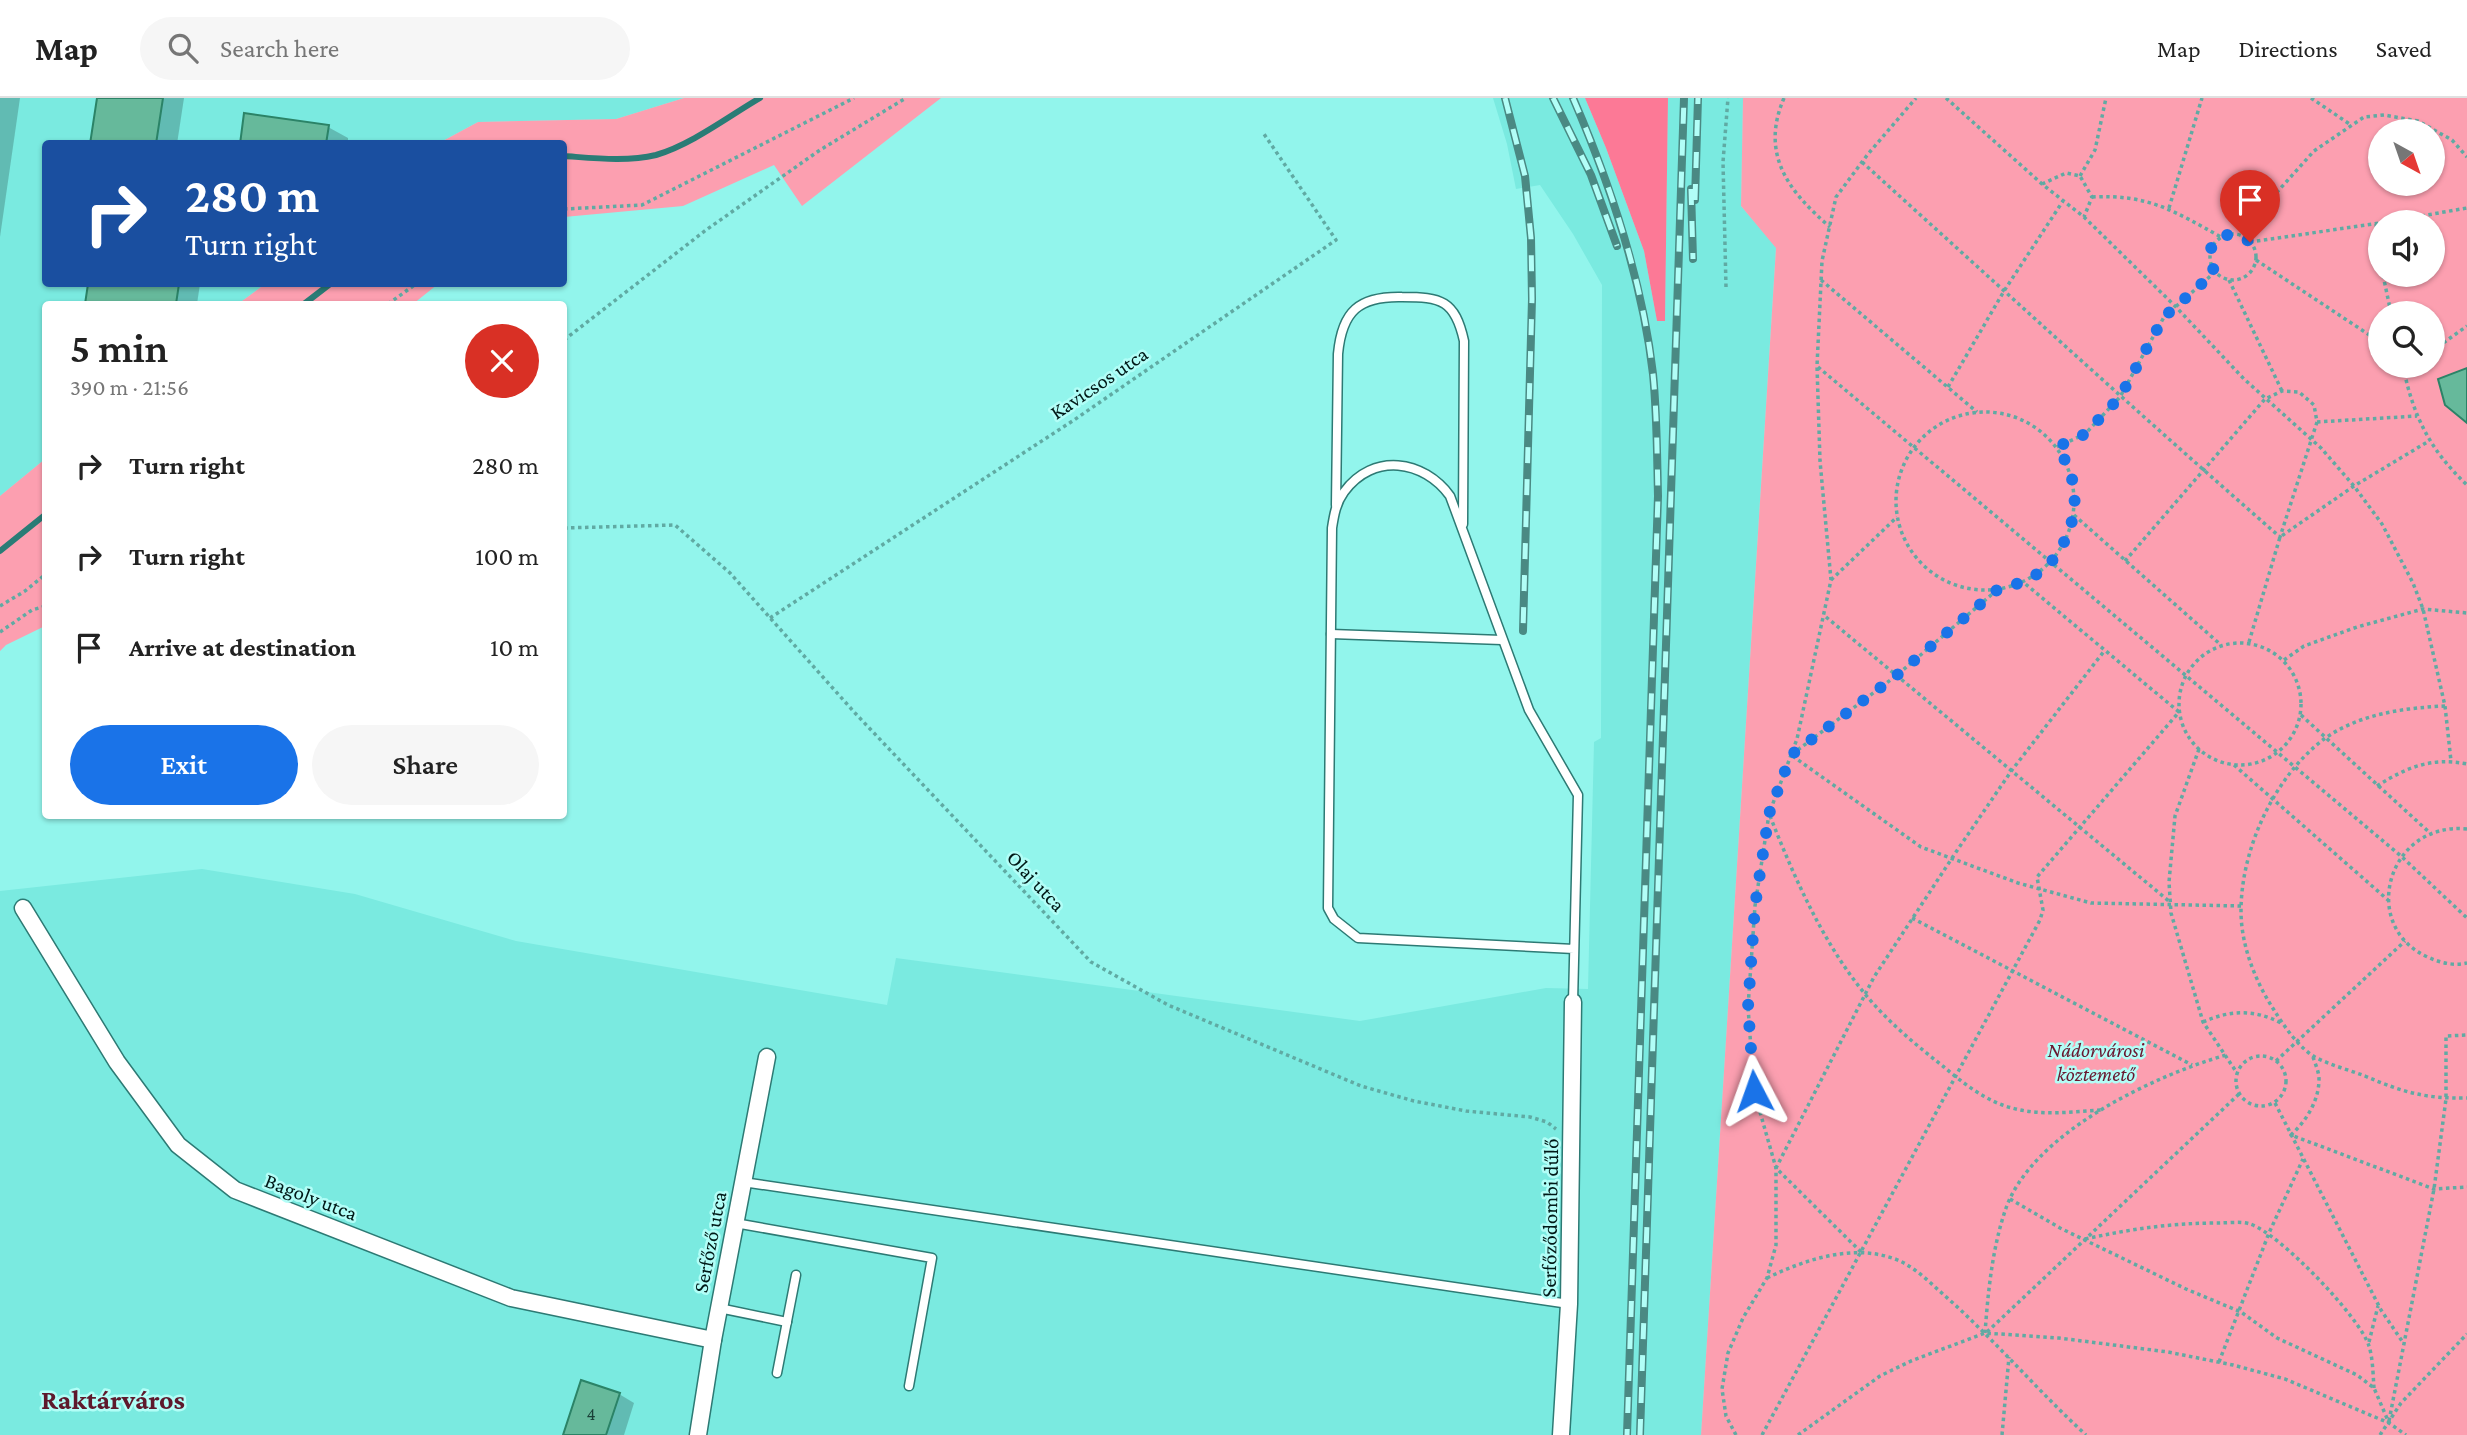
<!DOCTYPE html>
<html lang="en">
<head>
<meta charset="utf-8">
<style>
	body { margin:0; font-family:"Crimson Pro",serif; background:#f6f6f6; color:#222; height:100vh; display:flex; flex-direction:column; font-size:26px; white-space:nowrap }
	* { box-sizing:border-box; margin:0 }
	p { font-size:23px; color:#767676 }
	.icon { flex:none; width:38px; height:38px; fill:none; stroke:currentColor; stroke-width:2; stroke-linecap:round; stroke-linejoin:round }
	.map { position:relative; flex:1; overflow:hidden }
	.details { position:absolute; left:42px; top:203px; width:525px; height:518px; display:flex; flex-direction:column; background:#fff; border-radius:7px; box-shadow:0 2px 5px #0004 }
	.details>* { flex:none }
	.hud { position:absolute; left:42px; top:42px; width:525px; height:147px; border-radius:7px; box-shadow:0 2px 5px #0004; background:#1a4fa0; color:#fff; overflow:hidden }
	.needle { width:46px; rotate:140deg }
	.fabs { position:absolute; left:2368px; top:21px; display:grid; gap:14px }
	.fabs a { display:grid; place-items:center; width:77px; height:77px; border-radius:50%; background:#fff; box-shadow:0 2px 5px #0004; font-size:35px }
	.pin { position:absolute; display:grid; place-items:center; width:60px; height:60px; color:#fff; margin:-72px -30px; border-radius:50% 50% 50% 0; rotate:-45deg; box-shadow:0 0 7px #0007 }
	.pin .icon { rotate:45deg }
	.me { position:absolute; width:77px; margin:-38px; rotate:356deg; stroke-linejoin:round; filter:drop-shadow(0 0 5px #0008) }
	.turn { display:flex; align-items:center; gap:24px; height:147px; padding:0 28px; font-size:32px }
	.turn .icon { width:91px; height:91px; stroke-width:2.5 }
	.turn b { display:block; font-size:49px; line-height:60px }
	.round { display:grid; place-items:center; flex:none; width:74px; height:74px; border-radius:37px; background:#f6f6f6 }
	.head { display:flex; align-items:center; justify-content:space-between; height:119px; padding:0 28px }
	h1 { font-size:42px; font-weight:600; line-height:52px }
	.cta { display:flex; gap:14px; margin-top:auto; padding:14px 28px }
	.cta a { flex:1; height:80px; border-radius:42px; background:#1a73e8; color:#fff; font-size:28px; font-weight:600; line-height:80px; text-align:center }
	.cta a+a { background:#f6f6f6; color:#222 }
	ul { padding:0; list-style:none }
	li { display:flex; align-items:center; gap:21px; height:91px; padding:0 28px }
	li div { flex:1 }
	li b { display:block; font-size:26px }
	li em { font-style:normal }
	header { display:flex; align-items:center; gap:42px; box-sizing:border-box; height:98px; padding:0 35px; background:#fff; border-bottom:2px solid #e0e0e0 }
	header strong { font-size:33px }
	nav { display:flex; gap:38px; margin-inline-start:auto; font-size:24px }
	.search { width:490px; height:63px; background:#f6f6f6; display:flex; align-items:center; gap:18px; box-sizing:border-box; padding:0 24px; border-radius:38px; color:#767676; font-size:26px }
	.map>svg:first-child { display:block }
	.built { fill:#7aeae0 }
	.green { fill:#fc9fb0; fill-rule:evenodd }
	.forest { fill:#fc7996 }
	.shadow { fill:#0003 }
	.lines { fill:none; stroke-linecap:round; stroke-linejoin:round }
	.stream { stroke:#2a7c76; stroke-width:6 }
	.building { fill:#66b99b; stroke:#2b8367; stroke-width:2 }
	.service-casing { stroke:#2d7a74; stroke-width:11 }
	.minor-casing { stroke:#2d7a74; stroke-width:19 }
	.path { stroke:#60aaa3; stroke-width:3.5; stroke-dasharray:3.5 3.5; stroke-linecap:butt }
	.service { stroke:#fff; stroke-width:8 }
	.minor { stroke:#fff; stroke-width:16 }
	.rail-casing { stroke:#4a8983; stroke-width:8 }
	.rail { stroke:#b2fef7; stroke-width:5; stroke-dasharray:16; stroke-linecap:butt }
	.route { stroke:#1a73e8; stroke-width:12; stroke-dasharray:0 21.6 }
	.labels { text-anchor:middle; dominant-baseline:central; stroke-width:5; stroke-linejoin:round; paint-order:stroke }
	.number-label { font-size:18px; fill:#1a4138 }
	.street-label { font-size:21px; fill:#001917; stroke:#b2fef7 }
	.park-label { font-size:21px; font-style:italic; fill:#69172f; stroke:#b2fef7 }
	.district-label { font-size:28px; font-weight:bold; fill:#5e192c; stroke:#b2fef7 }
</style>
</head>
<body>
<header>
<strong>Map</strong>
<div class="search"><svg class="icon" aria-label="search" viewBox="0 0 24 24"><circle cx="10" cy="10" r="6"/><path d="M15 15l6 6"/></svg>Search here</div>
<nav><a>Map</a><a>Directions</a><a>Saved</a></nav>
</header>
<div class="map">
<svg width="2467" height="1337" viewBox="0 0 2467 1337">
	<rect width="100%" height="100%" fill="#92f5ec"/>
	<g class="built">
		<polygon points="0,0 684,0 616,21 478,24 439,45 46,46 46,186 265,186 238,206 46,206 45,361 0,398"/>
		<polygon points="1493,0 1585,0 1606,50 1644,153 1657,223 1665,222 1668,0 1743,0 1741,108 1776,149 1701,1337 0,1337 0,793 202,771 355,796 516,843 887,907 896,860 1360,923 1546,890 1588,891 1594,644 1601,640 1602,187 1573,136 1540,87 1516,91 1507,46"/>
	</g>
	<g class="green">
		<polygon points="684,0 941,0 802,108 774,67 683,108 564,119 564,46 439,45 478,24 616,21"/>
		<path d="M1743,0H2467V1337H1701L1776,150L1741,108ZM2380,33H2432V86H2380ZM2380,124H2432V177H2380ZM2380,215H2432V268H2380Z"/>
		<polygon points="265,186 438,186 413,206 238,206"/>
		<polygon points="45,361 45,528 6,547 0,553 0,398"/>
	</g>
	<polygon class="forest" points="1585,0 1668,0 1665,223 1657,223 1644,153 1606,50"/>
	<g class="shadow">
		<polygon points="0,0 20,0 0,139"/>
		<polygon points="98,0 184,0 177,46 91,46"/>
		<polygon points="328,29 348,40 348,46 241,46"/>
		<polygon points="90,186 200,186 197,206 86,206"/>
		<polygon points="619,1296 634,1305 624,1337 565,1337"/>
	</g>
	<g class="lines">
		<g class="stream">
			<path d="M564,58C593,60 627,64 656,57C691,47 729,18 760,0"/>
			<polyline points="304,206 330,186"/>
			<polyline points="0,453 46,416"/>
		</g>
	</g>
	<g class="building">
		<polygon points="97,0 163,0 156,46 90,46"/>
		<polygon points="244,15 329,27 326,46 240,46"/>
		<polygon points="88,186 179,186 176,206 85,206"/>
		<polygon points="2467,270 2467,325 2445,307 2438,281"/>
		<polygon points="581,1282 620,1295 606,1337 563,1337"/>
	</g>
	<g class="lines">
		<defs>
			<g id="service">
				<path d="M1336,407L1338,256C1342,213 1359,198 1402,199C1441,199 1455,202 1464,243L1463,426"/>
				<polyline points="1331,536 1502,542"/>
				<path d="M1573,904L1578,697L1529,612L1450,398C1424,362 1373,354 1344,394C1336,405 1334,417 1332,430L1328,810L1334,821L1358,840L1574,851"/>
				<polyline points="743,1084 1569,1206"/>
				<polyline points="735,1125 932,1160 909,1288"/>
				<polyline points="719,1210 787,1224"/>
				<polyline points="777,1275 796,1177"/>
			</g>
			<g id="minor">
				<polyline points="23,810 117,964 178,1047 235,1092 511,1200 713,1242"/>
				<polyline points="698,1337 713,1242 767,959"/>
				<polyline points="1561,1337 1569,1206 1573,904"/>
			</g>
		</defs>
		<use href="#service" class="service-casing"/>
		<use href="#minor" class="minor-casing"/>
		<g class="path">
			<path d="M1784,0C1760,56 1788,93 1830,129"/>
			<polyline points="1946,0 2042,86 2084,119 2176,209 2244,281 2321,350 2354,388 2382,426 2413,485 2423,511 2445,608 2451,663"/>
			<polyline points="2311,0 2351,27"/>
			<path d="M1862,64C2001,190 2139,316 2280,439L2317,324L2314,307L2299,294L2282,293L2265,301L2125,463"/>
			<polyline points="2080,78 2095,52 2106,0"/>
			<polyline points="2042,86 2066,75 2080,78 2092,99 2084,119"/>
			<path d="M2092,99C2148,96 2174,113 2221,139"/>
			<polyline points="2169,110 2202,0"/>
			<polyline points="564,111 642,107 854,0"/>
			<polyline points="2387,124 2467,110"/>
			<polyline points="2376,126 2380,156"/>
			<circle cx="2233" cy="159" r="23"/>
			<polyline points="2250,144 2278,93 2314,53 2364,19 2384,17 2418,23 2452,42 2467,59"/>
			<polyline points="2250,144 2380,125"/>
			<polyline points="2256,162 2380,244"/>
			<polyline points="2383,177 2391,215"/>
			<polyline points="1821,182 1977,314"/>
			<polyline points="2229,182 2282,293"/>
			<polyline points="1726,189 1723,64 1728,0"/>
			<polyline points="388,206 416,186"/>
			<polyline points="564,242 706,132 820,52 906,0"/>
			<polyline points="2432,253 2467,228"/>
			<path d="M2403,268C2413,318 2430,352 2467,387"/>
			<polyline points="1818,269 2401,758 2467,820"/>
			<polyline points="1948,289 2004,193 2063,103"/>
			<circle cx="1985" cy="403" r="89"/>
			<polyline points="2317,324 2417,318"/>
			<polyline points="2057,349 2085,336 2120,299 2164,219 2215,174"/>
			<polyline points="2074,417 2221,547"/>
			<polyline points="564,430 675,427 730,475 855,615 1091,864 1168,907 1361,988 1414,1003 1466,1013 1530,1019 1547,1024 1556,1031"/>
			<polyline points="1831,482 1897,419"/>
			<polyline points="1997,492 1897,577 1791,657 1921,749 2018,785 2091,805 2242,808"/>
			<polyline points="0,508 25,493 46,476"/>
			<polyline points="1826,519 2170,804"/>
			<polyline points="770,520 1074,322 1336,142 1264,36"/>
			<polyline points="0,534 32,512 46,508"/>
			<polyline points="2249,544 2280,439 2354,388 2429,343"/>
			<circle cx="2240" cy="606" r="61"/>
			<polyline points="2284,562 2304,548 2357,529 2423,511 2467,515"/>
			<path d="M2445,608C2403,610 2359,616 2324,641C2274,679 2241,751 2241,813C2241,847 2255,883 2274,912C2284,928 2299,950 2315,959C2330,967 2349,972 2365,978C2402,994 2426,1001 2467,1000"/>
			<polyline points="2301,617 2430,735"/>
			<polyline points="2199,651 2175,718 2169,784 2171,815 2203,924 2237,975"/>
			<polyline points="2234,667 2388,802"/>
			<path d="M2377,688C2407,669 2432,659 2467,666"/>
			<path d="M1770,718C1794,779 1823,845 1865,896C1888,924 1916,947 1944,969C1963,985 1987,1004 2012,1010C2041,1018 2071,1014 2102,1012"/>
			<path d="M2467,731C2386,723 2358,831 2430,860C2441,865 2454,868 2467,865"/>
			<polyline points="1912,820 2192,967"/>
			<path d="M2203,924C2230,912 2254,911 2281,925"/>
			<circle cx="2261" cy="983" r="25"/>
			<path d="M2313,959C2315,965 2319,974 2319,981C2319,1003 2306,1023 2291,1037L2434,1091L2467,1089"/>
			<polyline points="2276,963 2405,843"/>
			<polyline points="2275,1005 2381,1212 2404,1246"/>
			<polyline points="2010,1101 2060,1130 2186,1191 2241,1214 2277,1240 2357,1277 2374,1290 2389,1325"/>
			<path d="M2085,1141C2131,1131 2171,1125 2218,1125C2228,1125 2241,1123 2250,1126C2279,1135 2360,1219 2369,1248C2373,1261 2373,1277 2374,1290"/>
			<polyline points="1861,1154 1776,1070 1874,879 1956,754 2012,672 2105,552"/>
			<path d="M1767,1180C1804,1162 1851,1146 1892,1160C1912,1166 1928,1183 1944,1197C1994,1241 2037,1292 2086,1337"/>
			<polyline points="1987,1234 2239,996"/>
			<path d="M1985,1235C1988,1195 1992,1152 2005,1113C2030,1036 2153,978 2226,957"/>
			<polyline points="2369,1244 2378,1208"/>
			<polyline points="2219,1264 2269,1135 2303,1061"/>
			<polyline points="2389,1323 2434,1091 2446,1001 2446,938 2467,937"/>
			<polyline points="1736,1337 1726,1318 1722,1291 1728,1255 1743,1220 1767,1180 1776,1147 1776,1070 1754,993 1748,909 1755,808 1769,716 1797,641 1831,482 1820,363 1817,268 1822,163 1836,99 1868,56 1916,0"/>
			<polyline points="1762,1337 2040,822 2043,812 2037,779 2179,614 2023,484"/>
			<polyline points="1798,1337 1880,1278 1911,1263 1985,1235 2059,1240 2168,1254 2233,1267 2285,1281 2389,1325 2406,1337"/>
			<polyline points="2002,1337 2009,1259"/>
			<polyline points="2380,1337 2401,1305 2467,1236"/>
		</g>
		<use href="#service" class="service"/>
		<use href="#minor" class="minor"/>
		<defs>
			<g id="rail">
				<polyline points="1505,0 1525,78 1531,140 1532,201 1523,533"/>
				<polyline points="1553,0 1591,77 1617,148"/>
				<path d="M1573,0C1611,88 1642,180 1653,276C1657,316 1657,357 1658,398L1627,1337"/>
				<polyline points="1691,91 1693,161"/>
				<polyline points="1695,102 1698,0"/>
				<polyline points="1640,1337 1684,0"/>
			</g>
		</defs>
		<use href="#rail" class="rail-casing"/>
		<use href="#rail" class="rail"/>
	</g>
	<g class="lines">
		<path class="route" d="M1754,993L1748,909L1755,808L1769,716L1791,657L1897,577L1997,492L2023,484L2039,475L2052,463L2066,441L2074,417L2075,393L2069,369L2057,349L2085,336L2120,299L2164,219L2215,174C2198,148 2226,124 2250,144"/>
	</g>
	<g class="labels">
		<g class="number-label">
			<text x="591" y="1316">4</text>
		</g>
		<g class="street-label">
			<text transform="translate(1099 285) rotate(-34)">Kavicsos utca</text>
			<text transform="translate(1036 783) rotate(47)">Olaj utca</text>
			<text transform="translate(311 1099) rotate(21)">Bagoly utca</text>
			<text transform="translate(1550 1120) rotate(-89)">Serfőződombi dűlő</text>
			<text transform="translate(710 1144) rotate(-79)">Serfőző utca</text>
		</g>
		<g class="park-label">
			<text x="2096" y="952">Nádorvárosi<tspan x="2096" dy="24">köztemető</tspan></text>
		</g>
		<g class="district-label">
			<text x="113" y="1301">Raktárváros</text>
		</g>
	</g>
</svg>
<div class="fabs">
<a><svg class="needle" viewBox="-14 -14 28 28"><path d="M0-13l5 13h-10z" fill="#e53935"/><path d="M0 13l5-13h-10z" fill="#767676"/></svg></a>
<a><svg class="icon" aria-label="sound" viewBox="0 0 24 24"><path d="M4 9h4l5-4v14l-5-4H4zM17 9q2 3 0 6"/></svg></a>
<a><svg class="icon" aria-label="search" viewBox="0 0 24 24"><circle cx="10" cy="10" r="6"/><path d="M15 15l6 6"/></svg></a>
</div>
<div class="pin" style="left:2250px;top:144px;background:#d93025"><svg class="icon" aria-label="arrive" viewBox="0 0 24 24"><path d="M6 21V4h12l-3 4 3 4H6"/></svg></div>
<svg class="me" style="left:1754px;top:993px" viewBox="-20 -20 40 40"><path d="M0-17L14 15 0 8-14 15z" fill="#1a73e8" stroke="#fff" stroke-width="4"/></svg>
<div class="hud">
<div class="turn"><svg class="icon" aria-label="right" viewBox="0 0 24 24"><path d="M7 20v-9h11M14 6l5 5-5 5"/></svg><div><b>280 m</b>Turn right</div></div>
</div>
<section class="details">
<div class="head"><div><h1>5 min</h1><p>390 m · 21:56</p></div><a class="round" style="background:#d93025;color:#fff"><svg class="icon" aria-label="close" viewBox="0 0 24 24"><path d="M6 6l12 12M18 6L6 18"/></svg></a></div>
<ul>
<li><svg class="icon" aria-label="right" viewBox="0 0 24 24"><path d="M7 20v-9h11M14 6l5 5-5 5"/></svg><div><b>Turn right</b></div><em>280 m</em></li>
<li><svg class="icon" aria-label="right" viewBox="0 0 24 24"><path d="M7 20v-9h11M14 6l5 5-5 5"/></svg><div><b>Turn right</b></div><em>100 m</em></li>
<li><svg class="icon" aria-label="arrive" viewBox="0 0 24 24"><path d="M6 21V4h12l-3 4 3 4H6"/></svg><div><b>Arrive at destination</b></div><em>10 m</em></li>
</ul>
<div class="cta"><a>Exit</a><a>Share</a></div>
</section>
</div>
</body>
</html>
